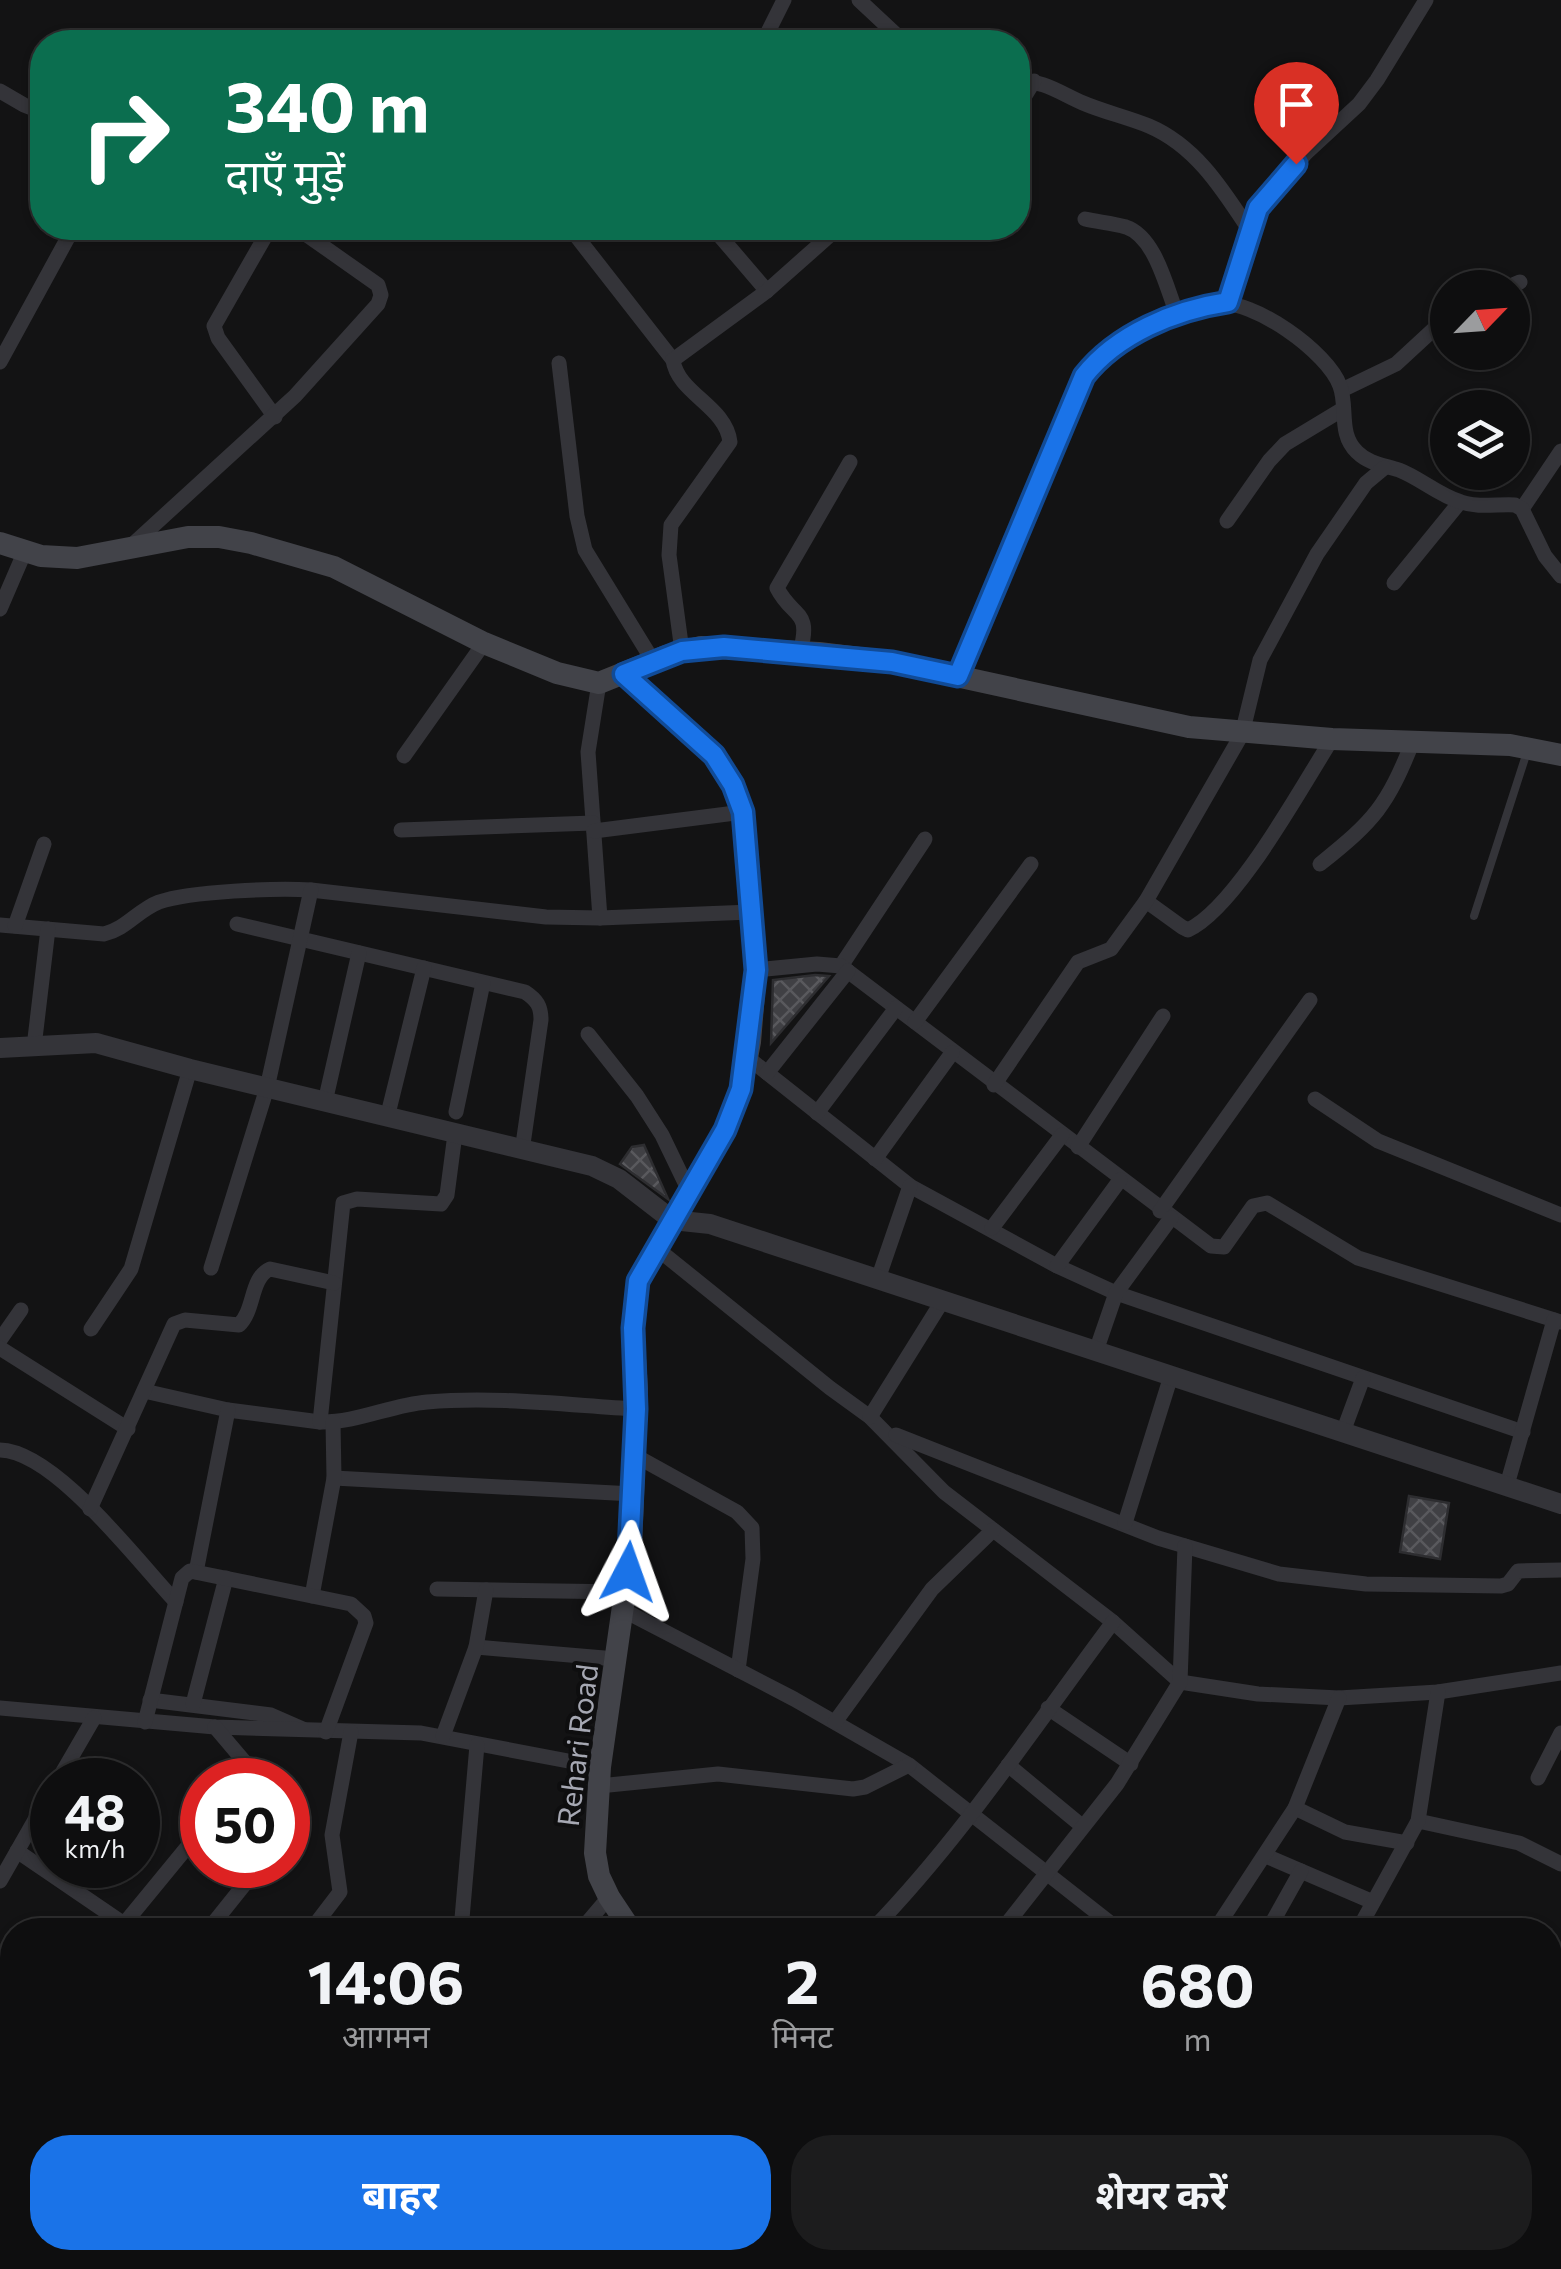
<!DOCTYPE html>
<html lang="hi">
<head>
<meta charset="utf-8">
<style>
	body { margin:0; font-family:Commissioner,"Noto Sans Devanagari",sans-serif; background:#1c1c1d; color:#f1f3f6; height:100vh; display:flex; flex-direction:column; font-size:38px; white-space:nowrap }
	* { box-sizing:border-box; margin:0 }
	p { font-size:32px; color:#9b9c9e }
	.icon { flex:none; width:55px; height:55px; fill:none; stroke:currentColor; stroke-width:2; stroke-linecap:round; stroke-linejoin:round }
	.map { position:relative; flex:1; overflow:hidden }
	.details { position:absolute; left:0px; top:1918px; width:1562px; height:352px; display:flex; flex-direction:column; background:#0e0e0f; border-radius:40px 40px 0 0; box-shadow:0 2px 8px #0004,0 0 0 2px #2e2e2f }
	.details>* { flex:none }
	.banner { position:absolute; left:30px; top:30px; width:1000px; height:210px; border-radius:40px; box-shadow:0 2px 8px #0004,0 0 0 2px #2e2e2f; background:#0b6e4f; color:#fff; overflow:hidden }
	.needle { width:65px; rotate:65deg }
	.tools { position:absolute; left:1430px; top:270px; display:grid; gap:20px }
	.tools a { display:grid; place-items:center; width:100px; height:100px; border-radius:50%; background:#0e0e0f; box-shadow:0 2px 8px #0004,0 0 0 2px #2e2e2f; font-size:50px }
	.speed { position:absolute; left:30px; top:1758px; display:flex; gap:20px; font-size:50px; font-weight:700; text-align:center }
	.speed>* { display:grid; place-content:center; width:130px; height:130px; border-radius:50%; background:#0e0e0f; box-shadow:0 2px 8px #0004,0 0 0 2px #2e2e2f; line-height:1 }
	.speed small { font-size:25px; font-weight:400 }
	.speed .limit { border:15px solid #d22; background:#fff; color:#111 }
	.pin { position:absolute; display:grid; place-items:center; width:85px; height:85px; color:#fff; margin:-102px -42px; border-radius:50% 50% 50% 0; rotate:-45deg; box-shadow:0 0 10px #0007 }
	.pin .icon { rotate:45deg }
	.me { position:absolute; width:110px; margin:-55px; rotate:4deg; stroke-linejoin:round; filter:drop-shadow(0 0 8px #0008) }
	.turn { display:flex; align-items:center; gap:35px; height:210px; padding:0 30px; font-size:45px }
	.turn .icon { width:130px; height:130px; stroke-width:2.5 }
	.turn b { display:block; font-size:70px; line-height:85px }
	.eta { display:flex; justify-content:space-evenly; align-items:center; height:170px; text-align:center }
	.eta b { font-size:60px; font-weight:700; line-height:70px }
	.action { display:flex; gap:20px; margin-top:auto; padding:20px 30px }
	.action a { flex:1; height:115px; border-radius:40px; background:#1a73e8; color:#fff; font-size:40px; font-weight:700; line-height:115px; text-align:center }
	.action a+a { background:#1c1c1d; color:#f1f3f6 }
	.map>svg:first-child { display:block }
	.building { fill:url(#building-cross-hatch); stroke:#2d2d30; stroke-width:2.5 }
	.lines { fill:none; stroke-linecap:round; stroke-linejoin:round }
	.service { stroke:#343439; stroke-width:8 }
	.minor { stroke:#343439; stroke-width:15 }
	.tertiary { stroke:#343439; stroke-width:20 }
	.secondary { stroke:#424349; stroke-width:22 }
	.route-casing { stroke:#114b97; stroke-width:25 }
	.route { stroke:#1a73e8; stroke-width:18 }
	.labels { text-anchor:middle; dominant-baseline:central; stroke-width:8; stroke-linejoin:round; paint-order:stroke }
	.street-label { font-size:30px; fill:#a6a8b3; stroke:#0e0e0f }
</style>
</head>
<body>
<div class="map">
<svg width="1561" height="2269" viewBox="0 0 1561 2269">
	<defs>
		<pattern id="building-cross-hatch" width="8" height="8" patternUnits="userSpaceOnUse" patternTransform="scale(2.5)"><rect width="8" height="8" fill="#404044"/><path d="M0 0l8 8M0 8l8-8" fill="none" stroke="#59595d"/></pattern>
	</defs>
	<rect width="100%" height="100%" fill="#131314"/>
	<g class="building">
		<polygon points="815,975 829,976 771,1043 773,980"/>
		<polygon points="644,1145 668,1199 620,1164 632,1147"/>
		<polygon points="1409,1496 1449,1503 1440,1559 1400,1552"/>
	</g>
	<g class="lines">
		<g class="service">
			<polyline points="1474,916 1527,752"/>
			<polyline points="440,2258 487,2269"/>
		</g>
		<g class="minor">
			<polyline points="859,0 904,42"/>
			<polyline points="763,42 784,0"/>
			<path d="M1018,81C1043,80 1060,93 1083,103C1104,112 1127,117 1149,126C1196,146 1223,190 1250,231"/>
			<polyline points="0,91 24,105 42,112"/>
			<polyline points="1018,107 1034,81"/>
			<path d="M1085,219C1098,222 1113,223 1126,227C1156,237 1167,290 1178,317"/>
			<polyline points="270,228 214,326 218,338 275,417"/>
			<polyline points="570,228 673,360"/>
			<polyline points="713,228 767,291"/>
			<polyline points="1506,288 1520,282"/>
			<polyline points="1227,302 1258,207 1306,153 1359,104 1377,80 1426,0"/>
			<polyline points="0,362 71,232"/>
			<polyline points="559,363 577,516 585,550 653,661"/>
			<polyline points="1342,390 1396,364 1448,316"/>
			<polyline points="1522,509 1561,451"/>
			<polyline points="1227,521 1269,461 1285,444 1343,409"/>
			<polyline points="131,546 295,396 378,304 381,295 378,285 297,228"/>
			<polyline points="1394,583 1460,502"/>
			<polyline points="0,609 25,551"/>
			<path d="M682,651L669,555L671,525L730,442C726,406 678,394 673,360L767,291L838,228"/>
			<path d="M800,652C812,609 793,619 777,588L850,462"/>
			<path d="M958,676L1084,375C1120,330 1164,322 1217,304C1252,298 1328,352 1340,386C1348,408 1338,434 1357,452C1369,464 1384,465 1399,470C1420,478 1438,495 1461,502C1478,508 1497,504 1515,505L1522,509L1545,556L1561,576"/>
			<polyline points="599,683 588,752 600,918"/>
			<polyline points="404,756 484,643"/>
			<polyline points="401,830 593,823"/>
			<polyline points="594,831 743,812"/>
			<path d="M1320,864C1375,820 1387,806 1413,741"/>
			<path d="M1146,901L1182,927L1188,930C1236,908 1302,786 1332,739"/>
			<path d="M237,924L525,992C537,1000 541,1006 541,1020L522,1151"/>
			<path d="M0,925L104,934C126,929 138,910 159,902C191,891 276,888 311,890L546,917L600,918L751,912"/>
			<polyline points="15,926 44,844"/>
			<polyline points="841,966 925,839"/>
			<polyline points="756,970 817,964 841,966 1211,1246 1224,1247 1253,1206 1267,1203 1358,1258 1561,1322"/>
			<polyline points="915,1022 1031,864"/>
			<polyline points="588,1034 637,1096 662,1135 689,1191"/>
			<polyline points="34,1047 48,929"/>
			<polyline points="747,1057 910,1186 1057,1266 1116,1293 1523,1432"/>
			<polyline points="767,1073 848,971"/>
			<polyline points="994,1085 1078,962 1111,949 1146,901 1242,734 1260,660 1317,554 1366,483 1384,468"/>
			<polyline points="1315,1099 1378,1141 1561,1215"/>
			<polyline points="325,1102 359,953"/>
			<polyline points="456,1112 483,983"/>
			<polyline points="817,1113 896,1008"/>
			<polyline points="387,1118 424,968"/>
			<polyline points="1078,1147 1163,1016"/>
			<polyline points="875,1159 952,1053"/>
			<polyline points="1160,1211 1310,1000"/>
			<polyline points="992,1228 1062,1135"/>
			<polyline points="655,1247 830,1388 870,1417 944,1492 1113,1622 1180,1682 1258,1694 1339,1698 1438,1692 1561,1673"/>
			<polyline points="1057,1266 1120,1180"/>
			<polyline points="211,1268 267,1088 311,890"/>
			<polyline points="878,1279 910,1186"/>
			<polyline points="91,1329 131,1269 190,1069"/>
			<polyline points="0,1340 21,1310"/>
			<polyline points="0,1348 128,1429"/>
			<polyline points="1096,1351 1116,1293 1171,1218"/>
			<path d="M144,1391L228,1410L320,1422C356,1423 391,1405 427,1402C496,1396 567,1405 636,1409"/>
			<polyline points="870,1417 943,1300"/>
			<polyline points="320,1422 343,1203 357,1199 441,1204 447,1195 455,1134"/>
			<polyline points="1343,1432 1363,1378"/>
			<polyline points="896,1435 1158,1538 1279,1574 1366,1584 1501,1586 1508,1584 1518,1571 1561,1570"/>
			<path d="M0,1450C55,1451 138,1562 176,1602"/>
			<polyline points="634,1455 737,1512 752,1528 753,1559 738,1670"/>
			<polyline points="334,1478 633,1494"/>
			<polyline points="1507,1485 1554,1320"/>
			<path d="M90,1509L174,1324L185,1320L239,1325C255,1310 250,1278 270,1269L334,1283"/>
			<polyline points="1125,1523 1171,1376"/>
			<polyline points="196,1572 228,1410"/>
			<polyline points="437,1589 625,1592"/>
			<polyline points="312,1596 334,1478 333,1422"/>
			<polyline points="623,1610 794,1699 909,1765 1119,1930"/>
			<polyline points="476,1647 616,1659"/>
			<polyline points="150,1700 271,1715 303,1729"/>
			<polyline points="193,1704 226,1578"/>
			<polyline points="0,1708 215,1727 421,1733 600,1767"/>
			<polyline points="1048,1708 1131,1764"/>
			<polyline points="145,1722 182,1578 190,1571 351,1604 364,1616 366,1623 326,1732"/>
			<polyline points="835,1722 932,1589 993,1530"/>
			<polyline points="215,1727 260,1780"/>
			<polyline points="443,1736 476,1647 486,1590"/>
			<polyline points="1008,1765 1082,1826"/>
			<polyline points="1538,1778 1561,1733"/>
			<polyline points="58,1780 94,1718"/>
			<polyline points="599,1786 718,1774 853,1789 865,1787 909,1765"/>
			<polyline points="1295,1808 1345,1832 1407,1843"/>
			<polyline points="288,1813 290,1825 288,1830"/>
			<polyline points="1418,1821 1519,1843 1561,1864"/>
			<polyline points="17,1851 124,1924 202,1829"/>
			<polyline points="1266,1856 1373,1902"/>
			<polyline points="0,1881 52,1790"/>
			<polyline points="208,1930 260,1865"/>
			<polyline points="311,1930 340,1892 332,1835 351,1732"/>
			<polyline points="461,1930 477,1745"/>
			<polyline points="581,1930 609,1897"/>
			<path d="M872,1930C963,1836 1035,1726 1113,1622"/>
			<polyline points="1002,1930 1117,1784 1180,1682 1185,1546"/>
			<polyline points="1215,1930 1295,1808 1339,1698"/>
			<polyline points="1268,1930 1301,1871"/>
			<polyline points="1358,1930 1418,1821 1438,1692"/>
			<polyline points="1550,2036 1561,2053"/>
			<polyline points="0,2121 12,2103"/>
			<polyline points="0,2190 12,2172"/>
			<polyline points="632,2258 656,2269"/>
			<polyline points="779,2258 789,2269"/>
			<polyline points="1211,2258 1226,2269"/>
			<polyline points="1474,2258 1492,2269"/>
			<polyline points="191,2269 200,2258"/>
			<polyline points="894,2269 902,2258"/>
			<polyline points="967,2269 975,2258"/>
			<polyline points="1027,2269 1034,2258"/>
			<polyline points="1299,2269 1310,2258"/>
		</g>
		<polyline class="tertiary" points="0,1048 96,1043 190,1069 592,1166 619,1179 672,1220 710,1224 1561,1504"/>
		<g class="secondary">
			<polyline points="0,543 41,556 77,558 188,537 219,537 251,543 334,567 484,643 557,673 599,683 666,656 701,647 819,653 892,662 1189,727 1332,739 1510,745 1561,755"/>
			<polyline points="624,674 714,755 733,785 743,812 756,970 750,1042 741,1089 725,1130 638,1281 633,1328 637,1389 631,1550 600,1767 595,1853 599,1876 609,1897 631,1930"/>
			<polyline points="492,2269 502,2258"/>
		</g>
	</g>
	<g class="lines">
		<defs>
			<path id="route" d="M628,1572L636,1409L633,1328L638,1281L725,1130L741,1089L756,970L743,812L733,785L714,755L624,674L682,651L724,647L892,662L958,676L1084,376C1117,334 1175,310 1228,302L1258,208L1296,164"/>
		</defs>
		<use href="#route" class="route-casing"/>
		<use href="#route" class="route"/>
	</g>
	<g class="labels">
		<g class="street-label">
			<text transform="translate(576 1745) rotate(-83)">Rehari Road</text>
		</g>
	</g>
</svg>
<div class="tools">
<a><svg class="needle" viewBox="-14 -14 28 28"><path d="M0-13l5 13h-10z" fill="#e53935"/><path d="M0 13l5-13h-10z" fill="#9b9c9e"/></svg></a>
<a><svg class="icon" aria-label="layers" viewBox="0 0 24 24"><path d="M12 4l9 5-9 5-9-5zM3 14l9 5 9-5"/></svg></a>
</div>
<div class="speed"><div>48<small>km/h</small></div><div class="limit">50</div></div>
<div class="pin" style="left:1296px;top:164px;background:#d93025"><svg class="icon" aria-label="arrive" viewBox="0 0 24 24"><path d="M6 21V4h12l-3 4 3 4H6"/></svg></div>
<svg class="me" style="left:628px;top:1572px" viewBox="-20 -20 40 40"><path d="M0-17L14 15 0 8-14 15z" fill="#1a73e8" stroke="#fff" stroke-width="4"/></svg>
<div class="banner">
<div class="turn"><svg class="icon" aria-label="right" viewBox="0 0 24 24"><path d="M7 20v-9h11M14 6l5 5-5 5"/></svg><div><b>340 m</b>दाएँ मुड़ें</div></div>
</div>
<section class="details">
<div class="eta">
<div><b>14:06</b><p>आगमन</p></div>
<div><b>2</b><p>मिनट</p></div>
<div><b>680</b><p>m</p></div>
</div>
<div class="action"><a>बाहर</a><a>शेयर करें</a></div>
</section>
</div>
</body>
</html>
